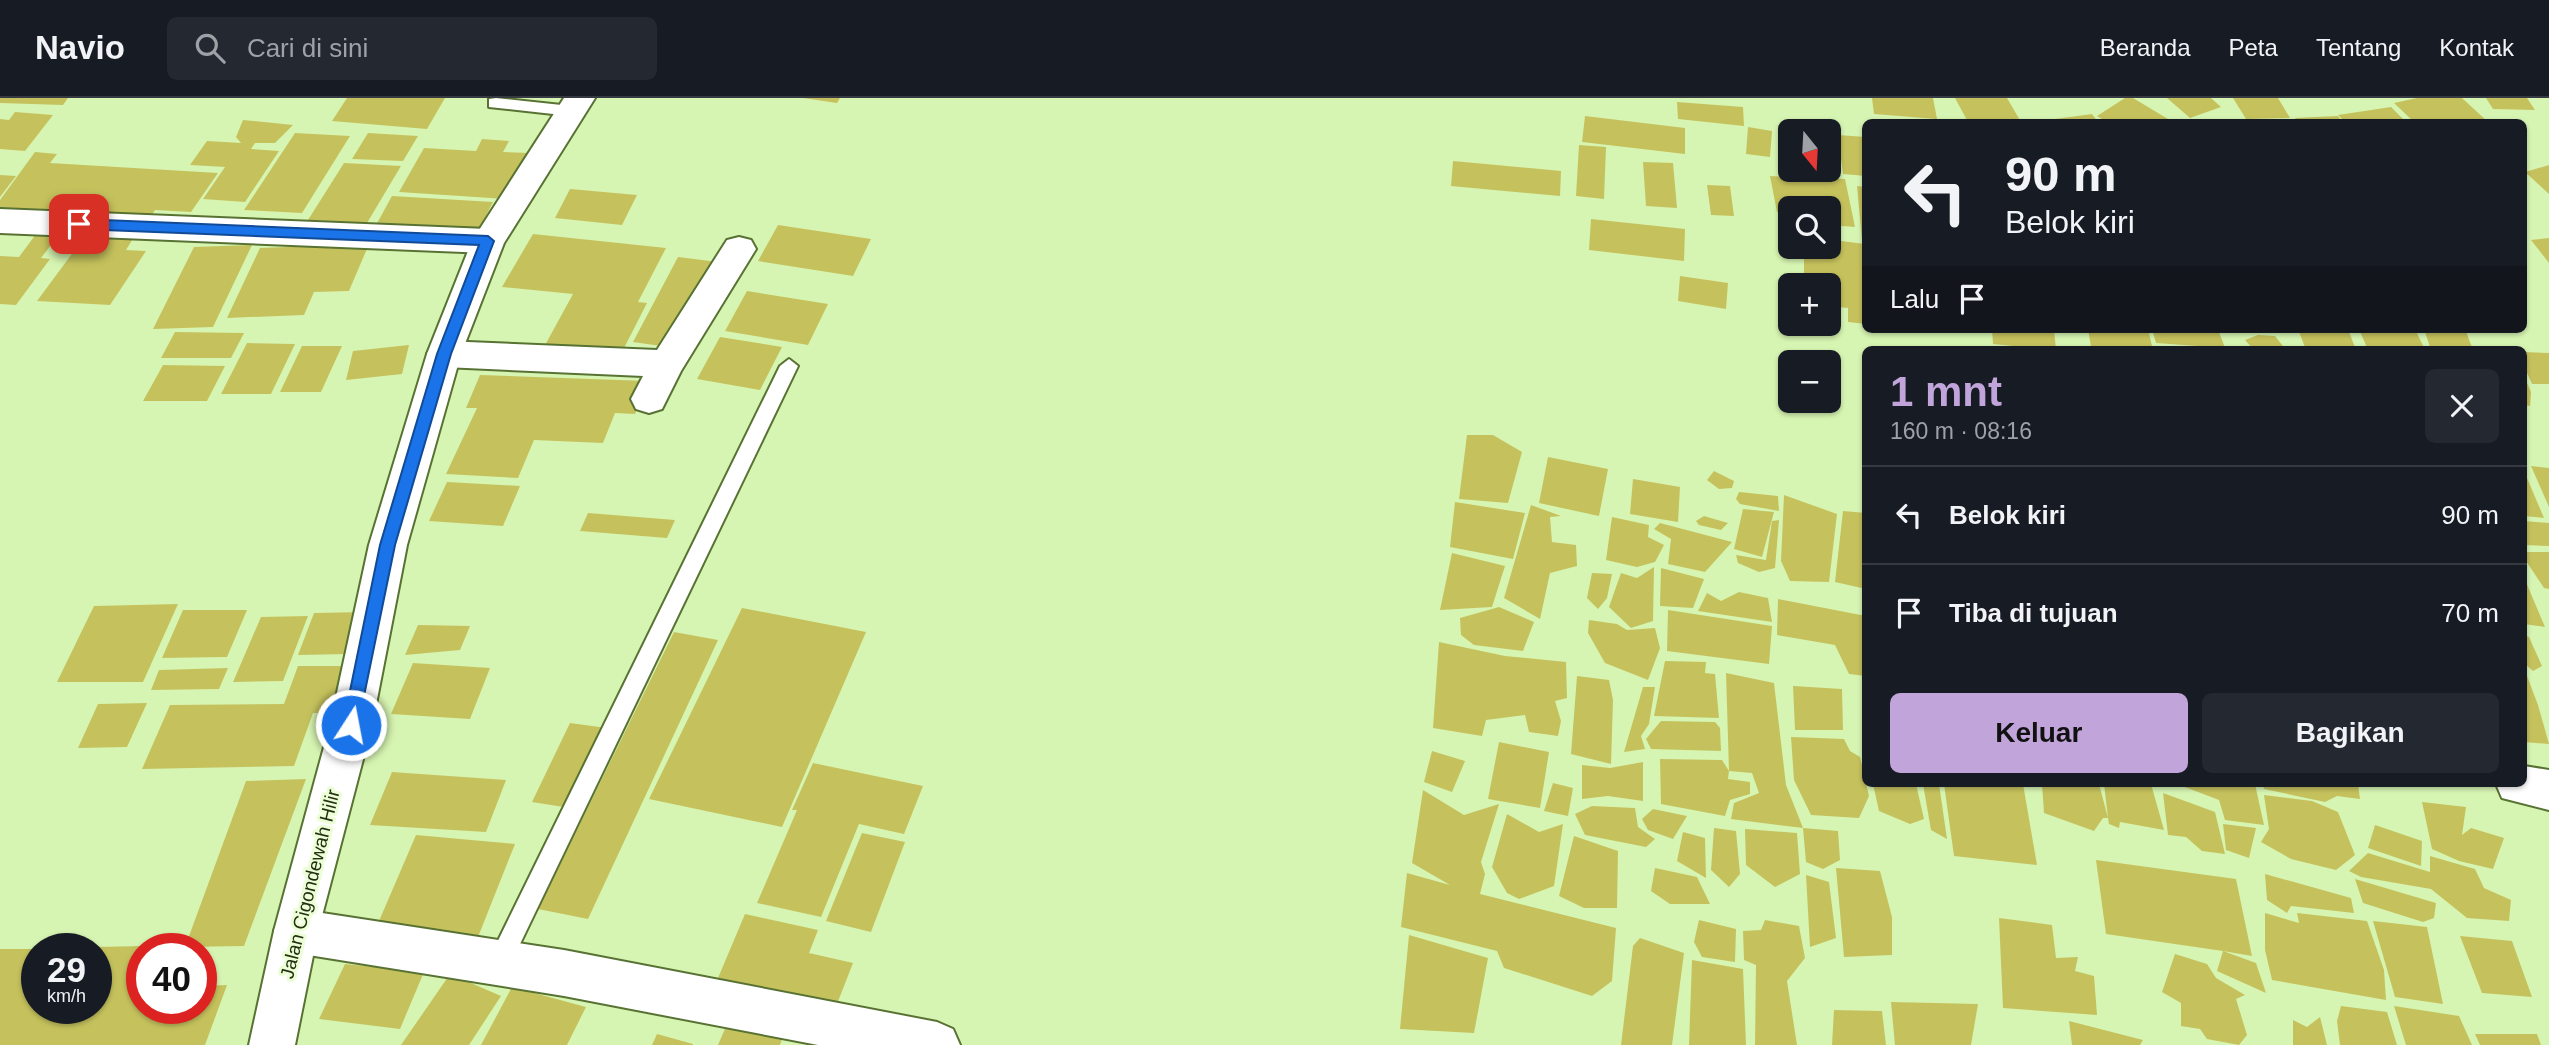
<!DOCTYPE html>
<html lang="id">
<head>
<meta charset="utf-8">
<style>
	body { margin:0; font-family:Arial,sans-serif; background:#242831; color:#f1f3f6; height:100vh; display:flex; flex-direction:column; font-size:26px; white-space:nowrap }
	* { box-sizing:border-box; margin:0 }
	p { font-size:23px; color:#9ea1a6 }
	.icon { flex:none; width:38px; height:38px; fill:none; stroke:currentColor; stroke-width:2; stroke-linecap:round; stroke-linejoin:round }
	.map { position:relative; flex:1; overflow:hidden }
	.side { position:absolute; left:1862px; top:248px; width:665px; height:441px; display:flex; flex-direction:column; background:#171b24; border-radius:10px; box-shadow:0 2px 5px #0004 }
	.side>* { flex:none }
	.guide { position:absolute; left:1862px; top:21px; width:665px; height:214px; border-radius:10px; box-shadow:0 2px 5px #0004; background:#171b24; color:#f1f3f6; overflow:hidden }
	.needle { width:46px; rotate:162deg }
	.fabs { position:absolute; left:1778px; top:21px; display:grid; gap:14px }
	.fabs a { display:grid; place-items:center; width:63px; height:63px; border-radius:10px; background:#171b24; box-shadow:0 2px 5px #0004; font-size:35px }
	.speed { position:absolute; left:21px; top:835px; display:flex; gap:14px; font-size:35px; font-weight:700; text-align:center }
	.speed>* { display:grid; place-content:center; width:91px; height:91px; border-radius:50%; background:#171b24; box-shadow:0 2px 5px #0004; line-height:1 }
	.speed small { font-size:18px; font-weight:400 }
	.speed .limit { border:10px solid #d22; background:#fff; color:#111 }
	.pin { position:absolute; display:grid; place-items:center; width:60px; height:60px; color:#fff; margin:-30px; border-radius:14px; box-shadow:0 4px 10px #0006 }
	.me { position:absolute; width:77px; margin:-38px; rotate:11deg; stroke-linejoin:round; filter:drop-shadow(0 0 5px #0008) }
	.turn { display:flex; align-items:center; gap:24px; height:147px; padding:0 28px; font-size:32px }
	.turn .icon { width:91px; height:91px; stroke-width:2.5 }
	.turn b { display:block; font-size:49px; line-height:60px }
	.then { display:flex; align-items:center; height:66px; padding:0 28px; background:#0003; gap:14px; font-size:26px }
	.round { display:grid; place-items:center; flex:none; width:74px; height:74px; border-radius:10px; background:#242831 }
	.head { display:flex; align-items:center; justify-content:space-between; height:119px; padding:0 28px }
	h1 { font-size:42px; font-weight:600; line-height:52px; color:#c1a4da }
	.action { display:flex; gap:14px; margin-top:auto; padding:14px 28px }
	.action a { flex:1; height:80px; border-radius:10px; background:#c1a4da; color:#111; font-size:28px; font-weight:600; line-height:80px; text-align:center }
	.action a+a { background:#242831; color:#f1f3f6 }
	ul { padding:0; list-style:none }
	li { display:flex; align-items:center; gap:21px; height:98px; padding:0 28px; border-top:2px solid #363941 }
	li div { flex:1 }
	li b { display:block; font-size:26px }
	li em { font-style:normal }
	header { display:flex; align-items:center; gap:42px; box-sizing:border-box; height:98px; padding:0 35px; background:#171b24; border-bottom:2px solid #363941 }
	header strong { font-size:33px }
	nav { display:flex; gap:38px; margin-inline-start:auto; font-size:24px }
	.search { width:490px; height:63px; background:#242831; display:flex; align-items:center; gap:18px; box-sizing:border-box; padding:0 24px; border-radius:10px; color:#9ea1a6; font-size:26px }
	.map>svg:first-child { display:block }
	.building { fill:#c5c25d }
	.lines { fill:none; stroke-linecap:round; stroke-linejoin:round }
	.service-casing { stroke:#587233; stroke-width:4 }
	.minor-casing { stroke:#587233; stroke-width:4 }
	.tertiary-casing { stroke:#587233; stroke-width:4 }
	.service { fill:#fff; fill-rule:evenodd }
	.minor { fill:#fff; fill-rule:evenodd }
	.tertiary { fill:#fff; fill-rule:evenodd }
	.route { fill:#1a73e8; stroke:#114b97; stroke-width:2 }
	.labels { text-anchor:middle; dominant-baseline:central; stroke-width:6; stroke-linejoin:round; paint-order:stroke }
	.street-label { font-size:19px; fill:#232e13; stroke:#ebfed6 }
</style>
</head>
<body>
<header>
<strong>Navio</strong>
<div class="search"><svg class="icon" aria-label="search" viewBox="0 0 24 24"><circle cx="10" cy="10" r="6"/><path d="M15 15l6 6"/></svg>Cari di sini</div>
<nav><a>Beranda</a><a>Peta</a><a>Tentang</a><a>Kontak</a></nav>
</header>
<div class="map">
<svg width="2549" height="947" viewBox="0 0 2549 947">
	<rect width="100%" height="100%" fill="#d7f5b2"/>
	<g class="building">
		<polygon points="0,0 68,0 63,7 0,5"/>
		<polygon points="347,0 445,0 427,31 332,23"/>
		<polygon points="803,0 840,0 837,5"/>
		<polygon points="1872,0 1933,0 1937,21 1874,16"/>
		<polygon points="1955,0 2007,0 2021,24 1968,24"/>
		<polygon points="2125,0 2133,0 2173,24 2107,24 2097,18"/>
		<polygon points="2167,0 2211,0 2221,9 2190,20"/>
		<polygon points="2233,0 2278,0 2290,20 2246,21"/>
		<polygon points="2417,0 2462,0 2488,24 2414,24 2394,5"/>
		<polygon points="2486,0 2527,0 2535,12 2493,11"/>
		<polygon points="1677,4 1743,9 1744,28 1678,21"/>
		<polygon points="2391,9 2406,24 2345,24 2338,17"/>
		<polygon points="15,14 53,17 25,53 0,51 0,21 9,22"/>
		<polygon points="2092,16 2098,24 2057,24 2055,21"/>
		<polygon points="1585,18 1685,30 1685,56 1582,44"/>
		<polygon points="2338,18 2342,24 2298,24 2295,20"/>
		<polygon points="243,22 293,27 275,45 255,45 251,51 279,53 245,104 203,101 225,69 190,67 207,43 241,45 236,39"/>
		<polygon points="1748,29 1772,33 1770,59 1746,56"/>
		<polygon points="295,35 350,38 302,115 244,112"/>
		<polygon points="368,35 418,38 403,63 352,61"/>
		<polygon points="1838,37 1866,39 1866,78 1843,76"/>
		<polygon points="482,41 509,43 503,54 529,55 506,101 399,94 424,50 476,53"/>
		<polygon points="1579,47 1606,49 1604,101 1576,98"/>
		<polygon points="35,54 57,56 50,65 218,75 191,114 155,112 151,118 92,114 87,121 0,111 0,102"/>
		<polygon points="1453,63 1561,73 1560,98 1451,88"/>
		<polygon points="1643,64 1673,65 1677,110 1646,108"/>
		<polygon points="344,65 401,68 367,125 308,122"/>
		<polygon points="2549,67 2549,96 2525,74"/>
		<polygon points="0,77 16,78 0,99"/>
		<polygon points="1770,78 1845,81 1855,129 1829,127 1829,110 1790,110 1790,114 1777,114"/>
		<polygon points="1707,87 1730,88 1734,118 1711,117"/>
		<polygon points="1857,88 1866,89 1866,142 1862,142"/>
		<polygon points="570,91 637,97 622,127 555,120"/>
		<polygon points="392,98 493,104 477,135 375,129"/>
		<polygon points="1591,121 1685,131 1684,163 1589,152"/>
		<polygon points="778,127 871,141 853,178 758,163"/>
		<polygon points="39,132 61,134 41,160 50,161 16,207 0,206 0,158 19,159"/>
		<polygon points="90,136 134,139 126,152 146,153 110,207 37,203 77,149 81,150"/>
		<polygon points="533,136 666,150 638,204 647,205 620,258 544,249 573,196 502,189"/>
		<polygon points="2549,140 2549,165 2531,142"/>
		<polygon points="1833,142 1865,146 1866,226 1848,224 1848,210 1829,208 1829,187 1804,187 1804,149 1829,149 1833,148"/>
		<polygon points="369,146 349,193 314,194 304,217 227,220 260,150"/>
		<polygon points="252,147 213,229 153,231 194,149"/>
		<polygon points="678,159 718,164 675,250 633,244"/>
		<polygon points="1680,178 1728,185 1726,211 1678,203"/>
		<polygon points="747,193 828,206 808,247 725,233"/>
		<polygon points="1992,231 2054,231 2056,252 1993,246"/>
		<polygon points="2088,231 2148,231 2152,248 2168,252 2091,249"/>
		<polygon points="2152,231 2218,231 2225,250 2156,245"/>
		<polygon points="2298,231 2348,231 2356,252 2306,252"/>
		<polygon points="2359,231 2415,231 2425,252 2368,252"/>
		<polygon points="2424,231 2465,231 2473,252 2431,252"/>
		<polygon points="175,234 244,235 231,260 161,260"/>
		<polygon points="2258,237 2275,238 2286,252 2254,252 2245,242"/>
		<polygon points="720,239 782,249 760,292 697,281"/>
		<polygon points="247,245 295,246 271,296 221,296"/>
		<polygon points="409,247 402,276 346,282 353,253"/>
		<polygon points="302,248 342,248 321,294 280,294"/>
		<polygon points="2524,254 2549,255 2549,286 2532,286 2524,268"/>
		<polygon points="163,267 225,268 207,303 143,303"/>
		<polygon points="480,277 647,283 635,316 615,315 603,345 534,342 518,380 446,376 477,310 466,310"/>
		<polygon points="2524,278 2531,294 2530,308 2524,307"/>
		<polygon points="1467,337 1493,337 1522,354 1508,405 1459,401"/>
		<polygon points="1548,359 1608,371 1599,418 1539,405"/>
		<polygon points="2531,368 2549,370 2549,409"/>
		<polygon points="1714,373 1734,383 1732,390 1719,391 1707,382"/>
		<polygon points="2524,373 2544,420 2524,418"/>
		<polygon points="1633,381 1680,389 1678,424 1630,416"/>
		<polygon points="447,384 520,388 503,428 429,423"/>
		<polygon points="1739,394 1778,398 1779,413 1740,406 1736,401"/>
		<polygon points="1784,397 1837,416 1829,484 1790,483 1781,463"/>
		<polygon points="1455,404 1525,415 1513,461 1450,449"/>
		<polygon points="1531,407 1561,418 1550,419 1552,444 1576,447 1577,468 1550,475 1540,521 1504,500"/>
		<polygon points="1743,411 1774,414 1762,459 1734,451"/>
		<polygon points="1843,413 1866,415 1866,491 1835,484"/>
		<polygon points="588,415 675,422 667,440 580,433"/>
		<polygon points="1704,418 1728,425 1721,432 1699,427 1696,423"/>
		<polygon points="1612,419 1649,427 1648,439 1664,447 1655,464 1637,469 1606,462"/>
		<polygon points="1779,422 1775,470 1759,474 1738,465 1736,457 1766,462 1772,423"/>
		<polygon points="2524,423 2549,425 2549,448 2524,447"/>
		<polygon points="1660,425 1732,444 1705,474 1668,466 1671,441 1654,431"/>
		<polygon points="2524,454 2549,454 2549,491 2544,490 2524,460"/>
		<polygon points="1452,455 1505,468 1492,509 1440,512"/>
		<polygon points="1654,469 1653,523 1631,530 1609,509 1621,475 1637,480"/>
		<polygon points="1661,470 1704,481 1693,510 1660,508"/>
		<polygon points="1592,475 1612,476 1607,500 1598,511 1587,500"/>
		<polygon points="2524,483 2526,484 2545,529 2524,526"/>
		<polygon points="1739,494 1768,500 1772,524 1698,513 1707,495 1721,503"/>
		<polygon points="1778,501 1866,518 1866,578 1849,576 1835,547 1777,537"/>
		<polygon points="178,506 143,584 57,584 94,508"/>
		<polygon points="1499,509 1534,524 1523,553 1474,547 1461,537 1460,520"/>
		<polygon points="742,510 866,534 782,729 649,701"/>
		<polygon points="183,512 247,512 227,559 162,560"/>
		<polygon points="1668,512 1772,528 1769,566 1667,553"/>
		<polygon points="365,514 349,556 298,557 314,515"/>
		<polygon points="308,518 283,583 233,584 261,519"/>
		<polygon points="1589,522 1617,526 1627,532 1655,530 1660,550 1648,582 1605,565 1588,535"/>
		<polygon points="418,527 470,528 460,552 405,557"/>
		<polygon points="674,534 718,542 588,821 538,811"/>
		<polygon points="2524,537 2529,539 2542,568 2533,573 2524,565"/>
		<polygon points="1439,544 1505,558 1566,564 1567,600 1555,603 1561,623 1558,638 1529,634 1525,617 1486,622 1482,638 1433,630"/>
		<polygon points="1665,563 1706,564 1705,575 1715,576 1719,620 1654,618"/>
		<polygon points="413,565 490,570 470,621 391,616"/>
		<polygon points="298,568 350,568 333,615 313,615 294,668 142,671 170,607 284,606"/>
		<polygon points="228,570 219,591 151,592 159,572"/>
		<polygon points="2524,570 2538,607 2549,646 2524,644"/>
		<polygon points="1726,575 1774,585 1786,687 1803,730 1731,721 1734,705 1759,695 1752,675 1729,673 1728,681 1750,684 1750,696 1730,702 1725,718 1661,706 1660,661 1722,662 1729,673"/>
		<polygon points="1577,578 1609,582 1613,602 1611,666 1571,656"/>
		<polygon points="1793,588 1842,591 1843,632 1795,632"/>
		<polygon points="1643,589 1655,589 1649,626 1641,638 1645,651 1624,654"/>
		<polygon points="147,605 127,649 78,650 98,606"/>
		<polygon points="1661,623 1715,624 1720,630 1721,653 1651,651 1646,641"/>
		<polygon points="570,625 607,630 570,710 532,704"/>
		<polygon points="1791,639 1844,641 1850,653 1860,659 1869,698 1859,720 1811,717 1794,682"/>
		<polygon points="1499,644 1549,654 1540,710 1488,701"/>
		<polygon points="1432,653 1465,663 1452,694 1424,684"/>
		<polygon points="1643,664 1643,703 1608,698 1582,701 1582,667 1610,670"/>
		<polygon points="813,665 923,688 904,736 859,726 821,819 757,805 797,712 792,712"/>
		<polygon points="392,674 506,682 486,734 370,727"/>
		<polygon points="306,681 244,848 185,849 246,683"/>
		<polygon points="1553,685 1573,690 1568,718 1544,713"/>
		<polygon points="1873,686 1916,686 1924,721 1910,726 1879,713"/>
		<polygon points="1923,686 1939,686 1947,741 1931,732"/>
		<polygon points="1944,686 2023,686 2037,767 1954,758"/>
		<polygon points="2042,686 2099,686 2108,720 2104,686 2151,686 2164,732 2120,724 2119,730 2109,726 2108,720 2103,720 2094,733 2044,715"/>
		<polygon points="2177,686 2255,686 2264,727 2225,722 2219,702"/>
		<polygon points="2263,686 2358,686 2360,701 2337,698 2325,704 2264,691"/>
		<polygon points="1423,692 1464,717 1499,706 1481,764 1485,776 1480,796 1616,830 1612,883 1592,898 1504,870 1497,853 1401,829 1407,775 1450,787 1412,765"/>
		<polygon points="2163,695 2215,714 2225,756 2202,753 2186,739 2168,737"/>
		<polygon points="2264,697 2312,703 2338,714 2355,757 2336,772 2291,761 2261,744 2269,731"/>
		<polygon points="2422,704 2466,709 2462,737 2471,730 2504,740 2493,771 2459,763 2432,751"/>
		<polygon points="1592,708 1635,710 1638,729 1655,741 1646,749 1585,737 1575,716"/>
		<polygon points="1653,711 1687,718 1673,741 1648,732 1642,721"/>
		<polygon points="1507,716 1539,734 1563,726 1554,788 1519,801 1507,795 1492,769"/>
		<polygon points="2223,726 2256,730 2249,760 2226,752"/>
		<polygon points="2375,727 2422,743 2421,768 2368,750"/>
		<polygon points="1714,730 1736,733 1740,776 1729,789 1711,772"/>
		<polygon points="1803,730 1838,733 1840,762 1823,771 1806,764"/>
		<polygon points="1745,731 1797,735 1800,776 1775,789 1746,767"/>
		<polygon points="1683,734 1705,740 1706,780 1677,763"/>
		<polygon points="862,735 905,744 871,834 826,823"/>
		<polygon points="416,737 515,746 478,839 376,830"/>
		<polygon points="1574,738 1618,753 1617,810 1584,810 1559,798"/>
		<polygon points="2368,755 2430,774 2430,758 2475,771 2484,790 2511,802 2509,823 2467,820 2431,791 2361,779 2349,773"/>
		<polygon points="2096,762 2236,781 2252,858 2223,853 2256,865 2266,895 2217,873 2223,853 2106,836"/>
		<polygon points="1655,770 1697,779 1710,806 1670,806 1651,793"/>
		<polygon points="1836,770 1880,773 1892,819 1892,857 1844,859"/>
		<polygon points="2265,776 2351,800 2354,815 2291,808 2287,815 2267,802"/>
		<polygon points="1806,777 1829,784 1836,840 1810,849"/>
		<polygon points="2355,781 2436,805 2434,820 2423,824 2363,805"/>
		<polygon points="2265,815 2299,825 2297,815 2367,823 2384,872 2386,902 2272,882 2265,852"/>
		<polygon points="745,816 818,832 809,855 853,865 837,906 718,880"/>
		<polygon points="1999,820 2052,827 2056,860 2078,859 2075,873 2094,878 2097,917 2003,910"/>
		<polygon points="1699,822 1736,831 1735,864 1702,859 1694,844"/>
		<polygon points="1765,822 1799,828 1805,860 1787,883 1797,947 1755,947 1756,867 1744,862 1743,833 1761,832"/>
		<polygon points="2373,823 2427,829 2443,906 2395,899"/>
		<polygon points="1409,837 1488,860 1474,935 1400,931"/>
		<polygon points="2460,838 2512,843 2532,899 2482,895"/>
		<polygon points="1640,840 1684,855 1672,947 1621,947 1633,848"/>
		<polygon points="142,848 142,910 201,910 201,888 227,887 205,947 0,947 0,851 37,851 37,910 96,910 96,849"/>
		<polygon points="2175,856 2207,866 2216,880 2245,897 2236,901 2247,937 2239,947 2207,941 2200,931 2181,928 2181,905 2162,894"/>
		<polygon points="1692,862 1743,871 1746,947 1689,947"/>
		<polygon points="345,866 424,874 400,931 319,921"/>
		<polygon points="450,876 501,898 469,947 401,947"/>
		<polygon points="512,889 586,909 567,947 481,947"/>
		<polygon points="1891,904 1978,906 1971,947 1895,947"/>
		<polygon points="2341,908 2387,914 2397,947 2340,947 2337,923"/>
		<polygon points="2394,908 2459,918 2472,947 2406,947"/>
		<polygon points="1834,912 1882,913 1886,947 1832,947"/>
		<polygon points="2320,919 2327,947 2293,947 2293,922 2307,929"/>
		<polygon points="2069,923 2143,942 2140,947 2072,947"/>
		<polygon points="727,926 782,941 780,947 718,947"/>
		<polygon points="657,936 693,946 693,947 652,947"/>
		<polygon points="2475,936 2537,936 2541,947 2480,947"/>
	</g>
	<g class="lines">
		<defs>
			<g id="service">
				<polygon points="496,0 571,8 579,13 571,18 489,9 489,1"/>
				<polygon points="789,261 798,268 507,873 499,876 491,873 488,865 491,857 780,268"/>
			</g>
			<g id="minor">
				<polygon points="0,111 488,131 500,135 504,143 500,151 488,155 0,135"/>
				<polygon points="739,139 751,142 756,151 681,273 662,311 649,315 636,311 631,301 643,278 444,269 432,265 427,256 432,247 444,243 657,252 727,142"/>
				<polygon points="2524,668 2549,672 2549,712 2502,700 2496,686 2524,686"/>
				<polygon points="296,811 564,852 937,924 953,931 960,947 818,947 564,898 296,855 280,848 274,833 280,818"/>
			</g>
			<polygon id="tertiary" points="564,0 595,0 504,145 461,256 407,447 372,627 318,833 295,947 249,947 274,833 330,627 369,447 427,256 472,143"/>
		</defs>
		<use href="#service" class="service-casing"/>
		<use href="#minor" class="minor-casing"/>
		<use href="#tertiary" class="tertiary-casing"/>
		<use href="#service" class="service"/>
		<use href="#minor" class="minor"/>
		<use href="#tertiary" class="tertiary"/>
	</g>
	<polygon class="route" points="79,121 488,138 494,143 451,256 395,447 357,632 351,634 343,627 380,447 437,256 479,147 79,131 72,126"/>
	<g class="labels">
		<g class="street-label">
			<text transform="translate(310 786) rotate(-76)">Jalan Cigondewah Hilir</text>
		</g>
	</g>
</svg>
<div class="fabs">
<a><svg class="needle" viewBox="-14 -14 28 28"><path d="M0-13l5 13h-10z" fill="#e53935"/><path d="M0 13l5-13h-10z" fill="#9ea1a6"/></svg></a>
<a><svg class="icon" aria-label="search" viewBox="0 0 24 24"><circle cx="10" cy="10" r="6"/><path d="M15 15l6 6"/></svg></a>
<a>+</a>
<a>−</a>
</div>
<div class="speed"><div>29<small>km/h</small></div><div class="limit">40</div></div>
<div class="pin" style="left:79px;top:126px;background:#d93025"><svg class="icon" aria-label="arrive" viewBox="0 0 24 24"><path d="M6 21V4h12l-3 4 3 4H6"/></svg></div>
<svg class="me" style="left:351px;top:627px" viewBox="-20 -20 40 40"><circle r="17" fill="#1a73e8" stroke="#fff" stroke-width="3"/><path d="M0-11L8 9 0 5-8 9z" fill="#fff"/></svg>
<div class="guide">
<div class="turn"><svg class="icon" aria-label="left" viewBox="0 0 24 24"><path d="M17 20v-9H6M10 6l-5 5 5 5"/></svg><div><b>90 m</b>Belok kiri</div></div>
<div class="then">Lalu<svg class="icon" aria-label="arrive" viewBox="0 0 24 24"><path d="M6 21V4h12l-3 4 3 4H6"/></svg></div>
</div>
<section class="side">
<div class="head"><div><h1>1 mnt</h1><p>160 m · 08:16</p></div><a class="round"><svg class="icon" aria-label="close" viewBox="0 0 24 24"><path d="M6 6l12 12M18 6L6 18"/></svg></a></div>
<ul>
<li><svg class="icon" aria-label="left" viewBox="0 0 24 24"><path d="M17 20v-9H6M10 6l-5 5 5 5"/></svg><div><b>Belok kiri</b></div><em>90 m</em></li>
<li><svg class="icon" aria-label="arrive" viewBox="0 0 24 24"><path d="M6 21V4h12l-3 4 3 4H6"/></svg><div><b>Tiba di tujuan</b></div><em>70 m</em></li>
</ul>
<div class="action"><a>Keluar</a><a>Bagikan</a></div>
</section>
</div>
</body>
</html>
